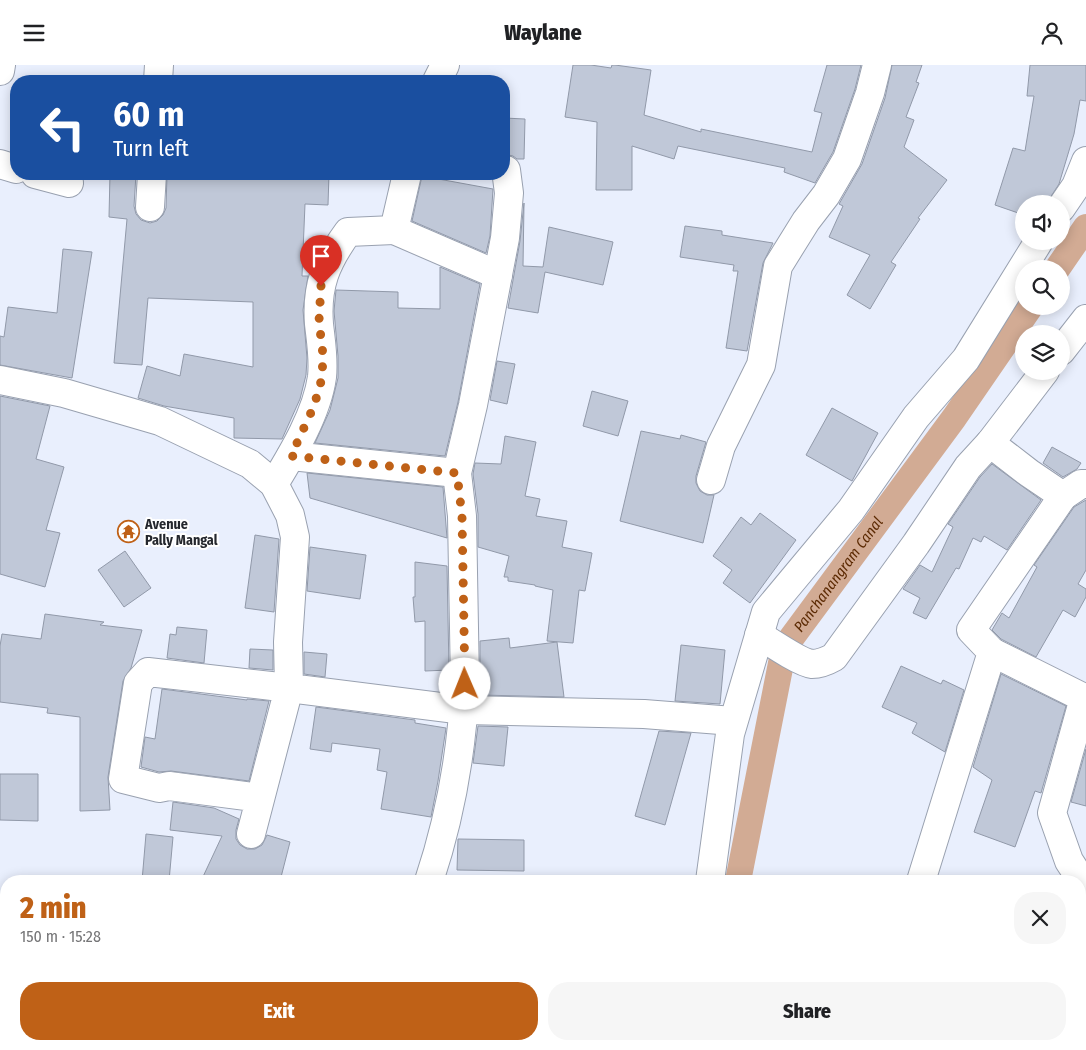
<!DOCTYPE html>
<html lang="en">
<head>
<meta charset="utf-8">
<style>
	body { margin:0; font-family:"Fira Sans Condensed",sans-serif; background:#f6f6f6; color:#202124; height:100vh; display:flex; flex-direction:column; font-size:19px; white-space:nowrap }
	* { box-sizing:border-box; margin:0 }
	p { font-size:16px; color:#757577 }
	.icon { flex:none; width:28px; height:28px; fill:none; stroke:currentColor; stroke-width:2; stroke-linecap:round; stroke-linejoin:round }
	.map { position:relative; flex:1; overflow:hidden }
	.drawer { position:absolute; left:0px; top:810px; width:1086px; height:175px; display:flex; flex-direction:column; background:#fff; border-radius:20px 20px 0 0; box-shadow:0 2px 12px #0003 }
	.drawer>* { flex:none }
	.hud { position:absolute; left:10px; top:10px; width:500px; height:105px; border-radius:20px; box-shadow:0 2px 12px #0003; background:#1a4fa0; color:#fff; overflow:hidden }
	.tools { position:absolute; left:1015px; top:130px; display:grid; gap:10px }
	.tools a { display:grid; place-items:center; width:55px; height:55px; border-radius:50%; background:#fff; box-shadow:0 2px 12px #0003; font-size:25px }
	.pin { position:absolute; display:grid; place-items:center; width:42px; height:42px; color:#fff; margin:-51px -21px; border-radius:50% 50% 50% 0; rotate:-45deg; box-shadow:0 0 5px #0007 }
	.pin .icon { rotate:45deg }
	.me { position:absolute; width:55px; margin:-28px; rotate:359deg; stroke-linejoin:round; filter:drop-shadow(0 0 4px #0008) }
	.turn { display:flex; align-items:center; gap:18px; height:105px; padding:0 20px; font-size:22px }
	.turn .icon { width:65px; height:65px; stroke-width:2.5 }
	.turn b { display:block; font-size:35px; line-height:42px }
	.round { display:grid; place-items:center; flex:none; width:52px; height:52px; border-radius:20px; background:#f6f6f6 }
	.summary { display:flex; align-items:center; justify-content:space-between; height:85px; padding:0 20px }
	h1 { font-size:30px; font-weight:800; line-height:38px; color:#bf6117 }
	.primary-button { display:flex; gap:10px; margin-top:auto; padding:10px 20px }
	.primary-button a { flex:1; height:58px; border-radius:20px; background:#bf6117; color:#fff; font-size:20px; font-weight:800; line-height:58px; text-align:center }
	.primary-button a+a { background:#f6f6f6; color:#202124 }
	header { display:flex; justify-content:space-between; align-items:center; height:65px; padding:0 20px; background:#fff; font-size:22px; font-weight:800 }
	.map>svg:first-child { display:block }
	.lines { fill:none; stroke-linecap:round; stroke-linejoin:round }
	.canal { stroke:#d2ab94; stroke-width:26 }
	.building { fill:#c0c8d8; stroke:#9199a9 }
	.street-casing { stroke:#99a1b0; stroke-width:30 }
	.street { stroke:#fff; stroke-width:28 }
	.rail-casing { stroke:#8c909a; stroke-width:5.5 }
	.rail { stroke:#fff; stroke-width:4; stroke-dasharray:11; stroke-linecap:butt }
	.route { stroke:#bf6117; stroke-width:9; stroke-dasharray:0 16.2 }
	.labels { text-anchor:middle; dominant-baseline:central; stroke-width:4; stroke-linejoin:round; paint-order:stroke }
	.poi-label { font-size:14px; font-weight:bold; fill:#24272d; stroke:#fff; text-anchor:start }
	.water-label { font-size:15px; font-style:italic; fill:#5c2a03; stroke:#fff }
</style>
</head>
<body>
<header><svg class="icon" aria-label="menu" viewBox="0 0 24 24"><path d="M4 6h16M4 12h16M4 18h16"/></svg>Waylane<svg class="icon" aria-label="person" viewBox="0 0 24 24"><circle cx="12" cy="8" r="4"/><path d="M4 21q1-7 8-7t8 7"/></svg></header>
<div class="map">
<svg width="1086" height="985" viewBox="0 0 1086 985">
	<rect width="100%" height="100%" fill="#e9effd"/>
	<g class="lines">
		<g class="canal">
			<polyline points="1057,204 1086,162"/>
			<path id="s1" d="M738,816L784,583L954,353L1031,241"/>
		</g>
	</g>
	<g class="building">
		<polygon points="573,0 591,0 611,3 612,0 615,0 651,5 644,50 701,67 701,64 812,87 822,48 814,46 827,0 861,0 855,24 833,87 815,118 784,107 785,103 678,81 674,94 632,81 632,125 596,125 597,57 565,52"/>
		<polygon points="892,0 922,0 916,17 919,18 906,52 914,55 904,82 947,115 918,153 920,154 891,197 896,200 870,244 847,230 870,190 829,172 843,141 839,139 862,99 885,33"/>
		<polygon points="1030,0 1086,0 1086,36 1080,35 1074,69 1059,119 1046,139 1024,139 1024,150 995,140 1013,83 1025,86 1034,31 1027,31"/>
		<polygon points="504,53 525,54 524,94 517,94 513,91 504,89"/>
		<polygon points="110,109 136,109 134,141 136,149 141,155 150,158 157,156 163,150 166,143 167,109 329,109 328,140 305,139 302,211 308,211 303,245 307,293 306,310 300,334 282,374 234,373 234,353 164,341 138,333 147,301 180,311 184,289 253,302 253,237 148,233 142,300 114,298 127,154 109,152"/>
		<polygon points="422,111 493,124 490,171 486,188 412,156"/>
		<polygon points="524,138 523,201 543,202 549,162 613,177 603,220 545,207 538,248 508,243 520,176"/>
		<polygon points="685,161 722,166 722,170 773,178 763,198 747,286 726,283 738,206 733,206 734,200 680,192"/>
		<polygon points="63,184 92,187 72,313 0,300 0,271 4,272 8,242 57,248"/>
		<polygon points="440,202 480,219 458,337 445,391 315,378 330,345 338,313 338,291 334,246 336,225 398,227 398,243 440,244"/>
		<polygon points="497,296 515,299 507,339 490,335"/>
		<polygon points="592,326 628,336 618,371 583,361"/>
		<polygon points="0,331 50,341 36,394 64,402 46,465 60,468 45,522 0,509"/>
		<polygon points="832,343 878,368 852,416 806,390"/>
		<polygon points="641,366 680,374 681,370 706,377 696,411 696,418 700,426 707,430 714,430 703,478 620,456"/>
		<polygon points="505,371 536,377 525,431 540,434 536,451 567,456 562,482 592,488 585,526 579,525 573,578 547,576 553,525 535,521 535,520 508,516 508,512 504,512 509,491 478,482 478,449 473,409 475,398 501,399"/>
		<polygon points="1052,382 1081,398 1077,404 1063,412 1043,398"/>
		<polygon points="992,399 1041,435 1007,485 984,471 981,477 973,473 959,504 956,503 926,554 913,548 920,533 903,524 920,500 932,507 953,462 948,459 980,412"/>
		<polygon points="307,408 443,422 447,473 310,433"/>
		<polygon points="1086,435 1086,505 1078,519 1086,524 1086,532 1075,552 1063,545 1036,592 1001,574 992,565 1002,548 1009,553 1037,502 1034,500 1074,442"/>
		<polygon points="760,448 796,475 750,538 723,518 732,505 713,491 741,452 751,460"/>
		<polygon points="255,470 279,474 274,547 245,543"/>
		<polygon points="310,482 366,490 360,534 307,526"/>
		<polygon points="125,486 151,523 124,542 98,505"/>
		<polygon points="415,497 447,501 449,605 425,606 425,556 415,557 413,532 415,532"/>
		<polygon points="45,549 104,557 100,560 142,565 131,603 123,616 108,712 110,745 80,746 80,652 47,648 48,643 0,637 0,581 2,569 41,574"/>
		<polygon points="177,562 207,565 204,598 167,593 170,569 176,570"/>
		<polygon points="509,573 510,583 557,577 564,632 480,630 480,576"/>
		<polygon points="681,580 725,585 720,639 675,636"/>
		<polygon points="250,584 273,585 273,605 249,603"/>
		<polygon points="304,587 327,589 325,612 304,609"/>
		<polygon points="901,601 941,619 943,615 964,625 945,687 912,668 917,658 882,642"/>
		<polygon points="1001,609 1066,641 1041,728 1035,726 1015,782 974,767 992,715 973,702"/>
		<polygon points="162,624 247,635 247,634 269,636 249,716 171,706 159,707 141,702 145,672 155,674"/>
		<polygon points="316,642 415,655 415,658 446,663 438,716 431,752 381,744 387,707 377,705 380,684 332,678 331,687 310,684"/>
		<polygon points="478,661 508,662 504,701 473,698"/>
		<polygon points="659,666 691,668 665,760 635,751"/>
		<polygon points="1086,684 1086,741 1071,737"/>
		<polygon points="0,709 38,709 38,756 0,755"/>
		<polygon points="173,737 214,743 239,754 236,765 236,774 240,780 247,784 255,784 262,780 267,770 290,777 280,816 201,816 222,771 170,765"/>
		<polygon points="146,769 173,772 169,816 142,816"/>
		<polygon points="458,774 524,775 524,806 457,805"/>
	</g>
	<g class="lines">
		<defs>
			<g id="street">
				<polyline points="0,6 1,0"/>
				<polyline points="158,16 159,0"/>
				<polyline points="437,16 445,0"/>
				<polyline points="0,99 16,104"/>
				<polyline points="35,109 69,118"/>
				<polyline points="150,142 152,109"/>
				<polyline points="1061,143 1076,121 1086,96"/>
				<polyline points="394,165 498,210"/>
				<polyline points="1061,286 1086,254"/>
				<polyline points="0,315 64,328 160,356 250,399 274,419 290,450 295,472 288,577 289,623 464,645 644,649 733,656"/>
				<polyline points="291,391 457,408"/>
				<polyline points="711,415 721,381 761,300 778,201 806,156 826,130 847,94 870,28 877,0"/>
				<path d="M274,419C293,388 317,348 322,312C324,294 321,277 319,259C316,221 326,197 348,167L394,165L407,109"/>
				<polyline points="1063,431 1081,419 1086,419"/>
				<path d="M759,570C770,577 801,598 812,599C820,599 827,596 834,592L916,479L968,402L990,378L1045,306"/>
				<polyline points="992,587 1084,633 1052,748 1069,796 1086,822"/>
				<polyline points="251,769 289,623 148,607 138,618 123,714 159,723 169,721 260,733"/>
				<path d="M429,816C450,753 462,685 465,619L462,451L457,408L473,340L505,173L509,128L506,105H504"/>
				<polyline points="710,816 730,669 766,547 851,445 916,352 966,294 1039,176"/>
				<polyline points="921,816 992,587 971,565 1063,431 1029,408 990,378"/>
				<polyline points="0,959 6,959"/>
				<polyline points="174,979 211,985"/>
				<polyline points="252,985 252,979"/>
				<polyline points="301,985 308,979"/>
				<polyline points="686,985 687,979"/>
			</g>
		</defs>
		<use href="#street" class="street-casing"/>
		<use href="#street" class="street"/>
		<defs>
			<g id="rail">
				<polyline points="1080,936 1086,928"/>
				<polyline points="1042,985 1047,979"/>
			</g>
		</defs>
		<use href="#rail" class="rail-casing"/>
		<use href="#rail" class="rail"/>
	</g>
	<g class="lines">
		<polyline class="route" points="321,221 319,256 323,290 322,313 314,341 291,391 457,408 462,451 465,619"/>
	</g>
	<defs>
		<symbol id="temple-ring" viewBox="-11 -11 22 22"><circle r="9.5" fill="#fff" stroke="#bf6117" stroke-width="1.5"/><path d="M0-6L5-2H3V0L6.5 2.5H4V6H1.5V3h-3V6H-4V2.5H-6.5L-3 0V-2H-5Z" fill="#bf6117"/></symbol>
	</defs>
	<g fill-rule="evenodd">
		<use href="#temple-ring" x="116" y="454" width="25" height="25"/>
	</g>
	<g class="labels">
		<g class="poi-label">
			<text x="145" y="459">Avenue<tspan x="145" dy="16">Pally Mangal</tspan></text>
		</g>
		<g class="water-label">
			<text stroke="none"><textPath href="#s1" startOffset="329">Panchanangram Canal</textPath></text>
		</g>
	</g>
</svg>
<div class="tools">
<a><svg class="icon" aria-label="sound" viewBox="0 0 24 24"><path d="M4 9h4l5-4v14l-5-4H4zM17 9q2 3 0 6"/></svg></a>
<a><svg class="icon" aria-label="search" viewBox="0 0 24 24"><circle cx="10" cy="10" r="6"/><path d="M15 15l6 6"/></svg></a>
<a><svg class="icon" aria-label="layers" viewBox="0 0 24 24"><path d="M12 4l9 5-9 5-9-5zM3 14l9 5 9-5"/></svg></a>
</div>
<div class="pin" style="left:321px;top:221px;background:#d93025"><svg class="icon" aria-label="arrive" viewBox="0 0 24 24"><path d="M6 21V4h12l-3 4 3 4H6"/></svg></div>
<svg class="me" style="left:465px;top:619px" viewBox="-20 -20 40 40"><circle r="19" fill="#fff"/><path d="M0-13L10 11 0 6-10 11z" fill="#bf6117"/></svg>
<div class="hud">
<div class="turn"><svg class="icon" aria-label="left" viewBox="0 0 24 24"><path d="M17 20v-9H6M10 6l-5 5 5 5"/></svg><div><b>60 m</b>Turn left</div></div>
</div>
<section class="drawer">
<div class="summary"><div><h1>2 min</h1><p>150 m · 15:28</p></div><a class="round"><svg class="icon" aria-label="close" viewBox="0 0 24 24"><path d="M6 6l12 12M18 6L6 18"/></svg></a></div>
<div class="primary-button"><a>Exit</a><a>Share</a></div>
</section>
</div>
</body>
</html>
